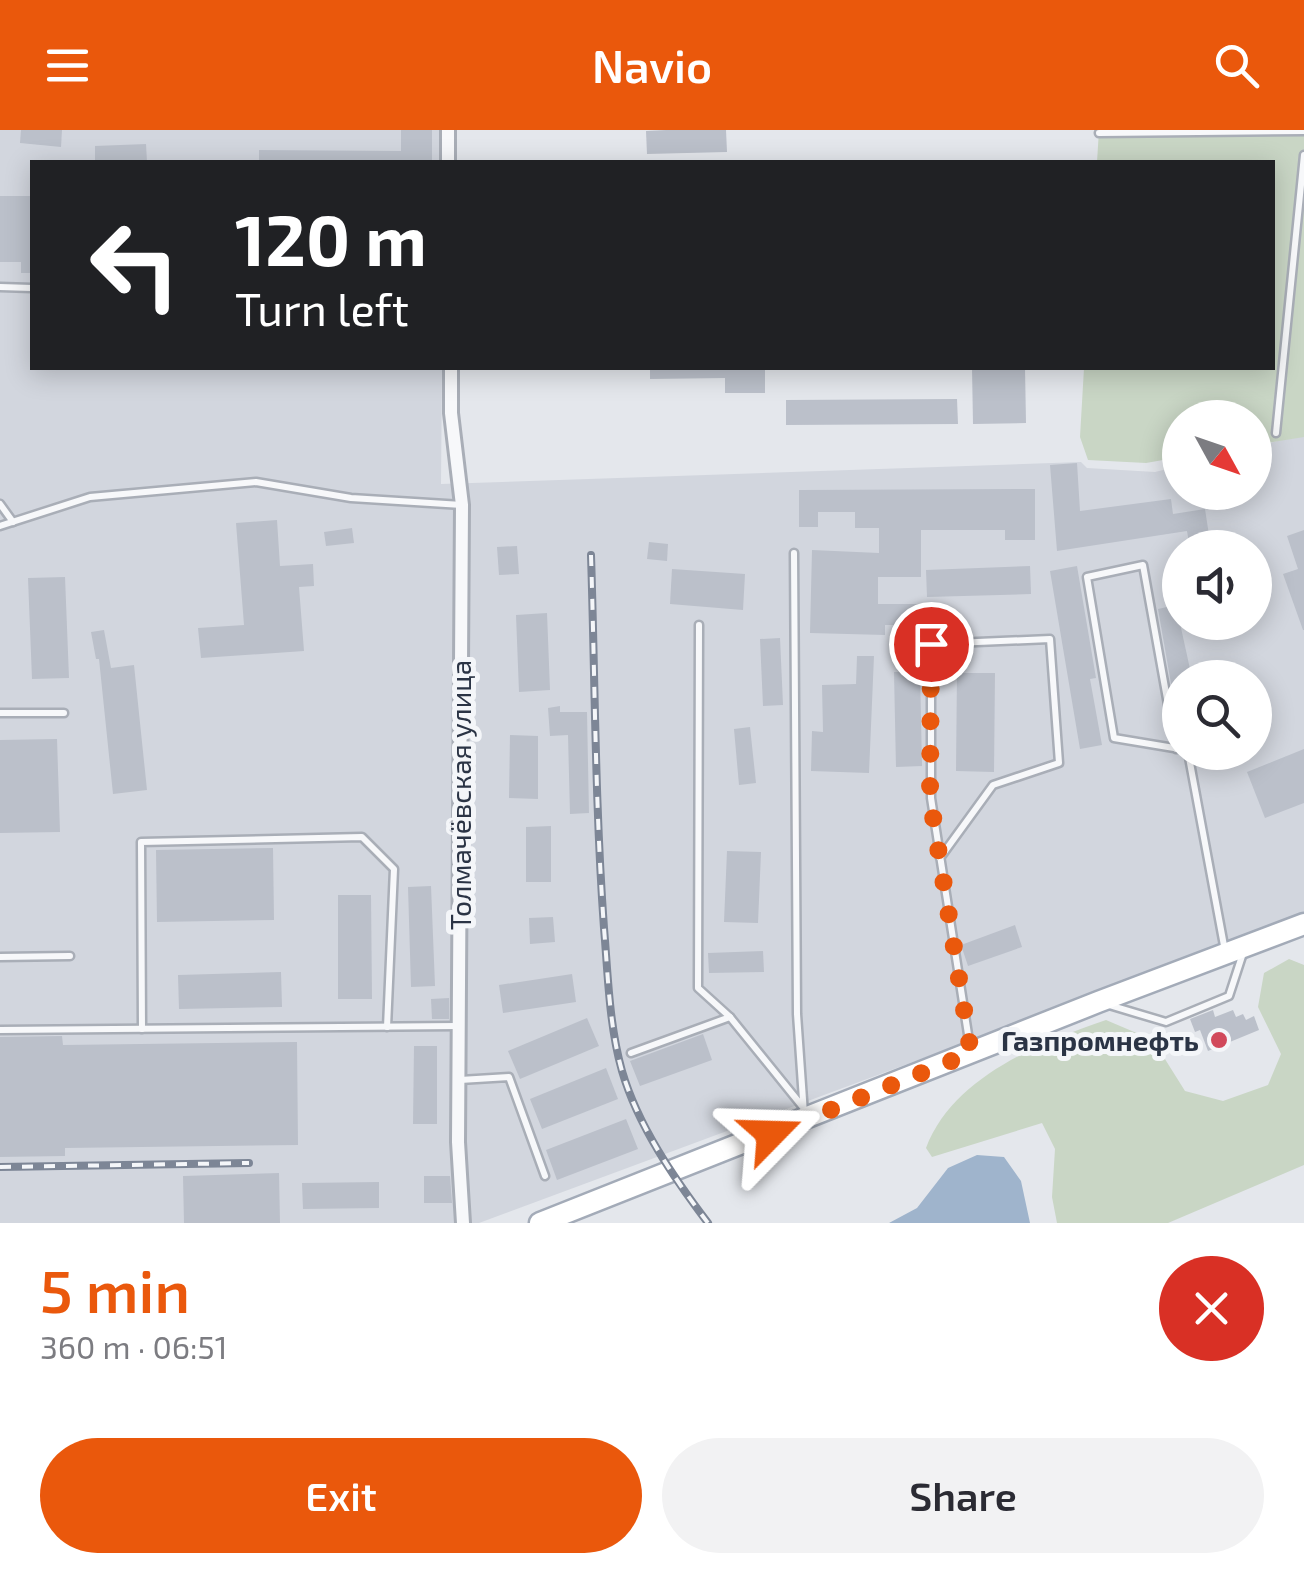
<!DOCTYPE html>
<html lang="en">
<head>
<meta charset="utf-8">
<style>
	body { margin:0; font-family:"Exo 2",sans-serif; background:#f2f2f3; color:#2b2b33; height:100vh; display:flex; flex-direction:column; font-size:38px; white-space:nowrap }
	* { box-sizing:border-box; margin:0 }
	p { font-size:32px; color:#7c7c81 }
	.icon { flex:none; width:55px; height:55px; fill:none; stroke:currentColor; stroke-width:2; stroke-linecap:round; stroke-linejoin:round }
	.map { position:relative; height:1093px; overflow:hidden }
	.sheet { display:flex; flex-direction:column; background:#fff; flex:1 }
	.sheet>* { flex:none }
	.top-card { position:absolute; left:30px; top:30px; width:1245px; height:210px; border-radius:0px; box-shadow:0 5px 25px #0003; background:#202124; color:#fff; overflow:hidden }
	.needle { width:65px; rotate:130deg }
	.controls { position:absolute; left:1162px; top:270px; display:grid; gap:20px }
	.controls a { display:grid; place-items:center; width:110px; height:110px; border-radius:50%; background:#fff; box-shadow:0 5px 25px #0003; font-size:50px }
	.pin { position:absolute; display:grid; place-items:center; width:85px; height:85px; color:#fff; margin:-42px; border:5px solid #fff; border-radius:50%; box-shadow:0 2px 10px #0007 }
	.me { position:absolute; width:110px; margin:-55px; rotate:68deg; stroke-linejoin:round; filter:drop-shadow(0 0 8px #0008) }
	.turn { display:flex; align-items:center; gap:35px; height:210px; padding:0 40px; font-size:45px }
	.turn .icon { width:130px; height:130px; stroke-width:2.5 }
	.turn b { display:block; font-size:70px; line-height:85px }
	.round { display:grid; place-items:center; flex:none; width:105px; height:105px; border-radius:52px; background:#f2f2f3 }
	.summary { display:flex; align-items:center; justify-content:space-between; height:170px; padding:0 40px }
	h1 { font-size:60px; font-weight:600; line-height:75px; color:#ea580c }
	.cta { display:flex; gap:20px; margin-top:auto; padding:20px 40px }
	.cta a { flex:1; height:115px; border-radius:60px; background:#ea580c; color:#fff; font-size:40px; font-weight:600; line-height:115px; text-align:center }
	.cta a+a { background:#f2f2f3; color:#2b2b33 }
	header { display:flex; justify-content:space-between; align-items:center; height:130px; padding:0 40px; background:#ea580c; color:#fff; font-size:45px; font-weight:600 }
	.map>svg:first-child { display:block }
	.built { fill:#d2d6de; fill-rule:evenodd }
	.green { fill:#c9d6c5 }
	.water { fill:#9fb4cc }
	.building { fill:#bbc0ca }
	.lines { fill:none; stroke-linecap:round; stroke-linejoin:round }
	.service-casing { stroke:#a9aeb7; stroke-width:11 }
	.minor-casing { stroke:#a9aeb7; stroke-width:18 }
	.primary-casing { stroke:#a3abb8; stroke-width:25 }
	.service { stroke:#f7f8fa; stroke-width:6 }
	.minor { stroke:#f7f8fa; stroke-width:12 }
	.primary { stroke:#fff; stroke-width:20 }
	.rail-casing { stroke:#7d8696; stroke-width:8 }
	.rail { stroke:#f4f6f9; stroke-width:4; stroke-dasharray:11; stroke-linecap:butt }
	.route { stroke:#ea580c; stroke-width:18; stroke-dasharray:0 32.4 }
	.poi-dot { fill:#d1495b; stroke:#f4f6f9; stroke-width:4 }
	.labels { text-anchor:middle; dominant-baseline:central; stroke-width:10; stroke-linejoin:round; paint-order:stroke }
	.street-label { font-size:28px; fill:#2b3445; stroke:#f4f6f9 }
	.poi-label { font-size:28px; font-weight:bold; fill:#2b3445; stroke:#f4f6f9; text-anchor:end }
</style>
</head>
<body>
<header><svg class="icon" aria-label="menu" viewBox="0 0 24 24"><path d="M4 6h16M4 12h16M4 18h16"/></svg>Navio<svg class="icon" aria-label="search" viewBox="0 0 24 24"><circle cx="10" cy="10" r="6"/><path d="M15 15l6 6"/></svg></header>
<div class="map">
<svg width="1304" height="1093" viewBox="0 0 1304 1093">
	<rect width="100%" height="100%" fill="#e4e7ec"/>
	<path class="built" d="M0,0H444V32H32V238H442L441,354L1081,332L1087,338L1155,342L1180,336V362H1255V317L1304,304V787L479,1093H0ZM1180,418H1255V492H1180ZM1180,548H1255V622H1180Z"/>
	<g class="green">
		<polygon points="1099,0 1304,0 1304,307 1255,315 1255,288 1180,288 1180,327 1146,333 1088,330 1080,307 1084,238 1272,238 1272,32 1097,32"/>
		<path d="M1289,829L1304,835V1035L1168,1093H1057L1052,1067L1055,1019L1042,993L932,1027L926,1018C953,947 1039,913 1106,890L1153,910L1185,961L1223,971L1268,955L1281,924L1258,877L1264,843Z"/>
	</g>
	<polygon class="water" points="977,1025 1004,1027 1021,1051 1030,1093 889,1093 917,1078 948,1038"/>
	<g class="building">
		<polygon points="21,0 62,0 61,17 20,13"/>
		<polygon points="401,0 432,0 432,32 259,32 259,20 401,21"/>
		<polygon points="666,0 726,0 727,22 647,24 646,1"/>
		<polygon points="146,14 147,32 95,32 95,16"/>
		<polygon points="0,66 32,66 32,143 21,143 21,132 0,132"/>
		<polygon points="650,238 765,238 765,263 725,263 725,248 650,249"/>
		<polygon points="972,238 1025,238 1026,293 973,294"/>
		<polygon points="957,269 958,294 786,295 786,270"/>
		<polygon points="1077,333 1080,381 1171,369 1173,384 1205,379 1211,418 1190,418 1187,401 1057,421 1050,335"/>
		<polygon points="1035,359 1035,410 1005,410 1005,400 921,400 921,447 878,447 878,474 935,474 935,495 885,495 885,505 810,503 812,420 879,423 879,398 855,398 855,382 818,382 818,397 799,397 799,360"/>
		<polygon points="277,390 280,436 313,434 314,456 299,457 304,521 201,528 198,498 244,495 236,393"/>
		<polygon points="352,398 354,413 326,416 324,402"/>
		<polygon points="1304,400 1304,500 1303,500 1283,444 1298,439 1287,406"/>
		<polygon points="649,412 668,414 667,431 647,429"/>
		<polygon points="517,416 519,444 499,445 497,417"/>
		<polygon points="1030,436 1031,464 927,467 926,440"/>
		<polygon points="1077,436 1096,548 1090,549 1102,615 1080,619 1050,441"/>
		<polygon points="672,439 745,444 743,480 670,474"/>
		<polygon points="65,447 69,548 32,549 28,448"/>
		<polygon points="1176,475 1192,548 1180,548 1180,582 1176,582 1158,479"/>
		<polygon points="547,483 550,560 519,562 516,485"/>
		<polygon points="104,500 111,538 134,535 147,660 113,664 99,529 96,529 91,502"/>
		<polygon points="780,508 783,575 763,576 760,509"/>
		<polygon points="857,526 874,526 869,643 811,641 812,601 823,602 822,555 856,554"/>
		<polygon points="894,542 920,542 922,636 896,637"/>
		<polygon points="957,543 995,543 994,642 956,641"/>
		<polygon points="560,576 560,582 587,582 589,683 570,684 568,605 550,606 548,578"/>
		<polygon points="750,597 756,653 739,655 734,599"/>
		<polygon points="510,605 538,606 538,669 509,668"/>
		<polygon points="57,609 60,702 0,703 0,610"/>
		<polygon points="1304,619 1304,673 1265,688 1247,642"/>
		<polygon points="551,696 551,752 526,752 526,697"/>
		<polygon points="273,718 274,790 157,792 156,720"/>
		<polygon points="727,721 761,722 758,793 724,792"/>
		<polygon points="431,756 435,856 411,857 408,757"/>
		<polygon points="338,765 371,765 372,869 338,869"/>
		<polygon points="553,787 555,812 530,814 529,788"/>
		<polygon points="1015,795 1022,817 968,836 961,815"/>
		<polygon points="763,821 764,842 709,843 708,823"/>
		<polygon points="281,842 282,877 179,879 178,845"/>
		<polygon points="572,844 576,872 503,883 499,855"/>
		<polygon points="449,868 449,889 432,889 431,869"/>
		<polygon points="1213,880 1215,887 1233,880 1236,887 1243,884 1246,890 1254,886 1259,900 1208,921 1200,900 1195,902 1190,889"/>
		<polygon points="587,888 599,916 520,949 508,921"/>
		<polygon points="703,904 712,930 640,956 630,931"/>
		<polygon points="62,906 63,915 297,912 298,1015 65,1018 65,1026 0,1027 0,907"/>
		<polygon points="414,916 437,916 437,994 413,994"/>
		<polygon points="606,938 618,969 542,999 530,969"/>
		<polygon points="626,989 638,1019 557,1050 546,1020"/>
		<polygon points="279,1043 280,1093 184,1093 183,1046"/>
		<polygon points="424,1046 450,1046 452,1073 424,1073"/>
		<polygon points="379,1052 379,1078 303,1079 302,1053"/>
	</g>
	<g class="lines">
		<defs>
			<g id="service">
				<polyline points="1099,3 1304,1"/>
				<polyline points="0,157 32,158"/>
				<polyline points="1276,303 1304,25"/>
				<polyline points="0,374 13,392"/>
				<polyline points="0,396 90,367 256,352 351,368 462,375"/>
				<polyline points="794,423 797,884 804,984"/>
				<polyline points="699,495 698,858 730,887 802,976"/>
				<polyline points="0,583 64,583"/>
				<polyline points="1176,619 1143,435 1087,447 1114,608 1180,619"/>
				<polyline points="1188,622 1225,821"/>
				<polyline points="940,728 993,655 1059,633 1050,509 931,514 931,668 970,917"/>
				<polyline points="0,827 70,826"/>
				<polyline points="1109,875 1166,892 1229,866 1243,823"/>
				<polyline points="142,899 141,712 362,707 394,739 387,897"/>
				<polyline points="0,900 458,896"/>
				<polyline points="631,923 730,887"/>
				<polyline points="460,950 509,947 545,1046"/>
			</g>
			<g id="minor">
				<polyline points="448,0 448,32"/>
				<polyline points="451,238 451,283 462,375 458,1012 463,1093"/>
			</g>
			<polyline id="primary" points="540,1093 1098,872 1304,794"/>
		</defs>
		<use href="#service" class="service-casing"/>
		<use href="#minor" class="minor-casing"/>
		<use href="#primary" class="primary-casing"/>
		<use href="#service" class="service"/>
		<use href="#minor" class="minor"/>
		<use href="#primary" class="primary"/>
		<defs>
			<g id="rail">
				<path d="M591,425C595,549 595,674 604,798C608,845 609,895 622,941C638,996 674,1048 708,1093"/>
				<polyline points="0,1037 249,1033"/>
			</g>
		</defs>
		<use href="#rail" class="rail-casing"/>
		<use href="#rail" class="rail"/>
	</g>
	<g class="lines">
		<polyline class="route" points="771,1004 971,923 930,668 931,514"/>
	</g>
	<circle class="poi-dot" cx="1219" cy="910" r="10"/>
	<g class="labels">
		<g class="street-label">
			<text transform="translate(460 665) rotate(-90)">Толмачёвская улица</text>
		</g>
		<g class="poi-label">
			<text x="1199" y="910">Газпромнефть</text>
		</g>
	</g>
</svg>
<div class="controls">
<a><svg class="needle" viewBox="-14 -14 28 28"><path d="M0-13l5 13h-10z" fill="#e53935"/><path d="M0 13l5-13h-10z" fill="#7c7c81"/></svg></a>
<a><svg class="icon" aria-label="sound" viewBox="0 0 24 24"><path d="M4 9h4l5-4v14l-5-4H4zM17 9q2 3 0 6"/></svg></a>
<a><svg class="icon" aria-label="search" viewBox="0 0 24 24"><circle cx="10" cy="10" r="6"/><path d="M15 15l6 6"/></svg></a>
</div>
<div class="pin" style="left:931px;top:514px;background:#d93025"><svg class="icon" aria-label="arrive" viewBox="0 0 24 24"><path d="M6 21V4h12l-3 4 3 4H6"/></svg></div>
<svg class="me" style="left:771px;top:1004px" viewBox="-20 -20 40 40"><path d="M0-17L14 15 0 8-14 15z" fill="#ea580c" stroke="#fff" stroke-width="4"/></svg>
<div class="top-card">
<div class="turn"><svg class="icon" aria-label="left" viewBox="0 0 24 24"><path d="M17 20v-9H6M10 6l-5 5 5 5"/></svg><div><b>120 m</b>Turn left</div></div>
</div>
</div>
<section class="sheet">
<div class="summary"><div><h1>5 min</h1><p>360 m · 06:51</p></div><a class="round" style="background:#d93025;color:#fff"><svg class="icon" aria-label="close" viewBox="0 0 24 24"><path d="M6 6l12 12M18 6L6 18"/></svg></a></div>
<div class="cta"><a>Exit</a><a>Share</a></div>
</section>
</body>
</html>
